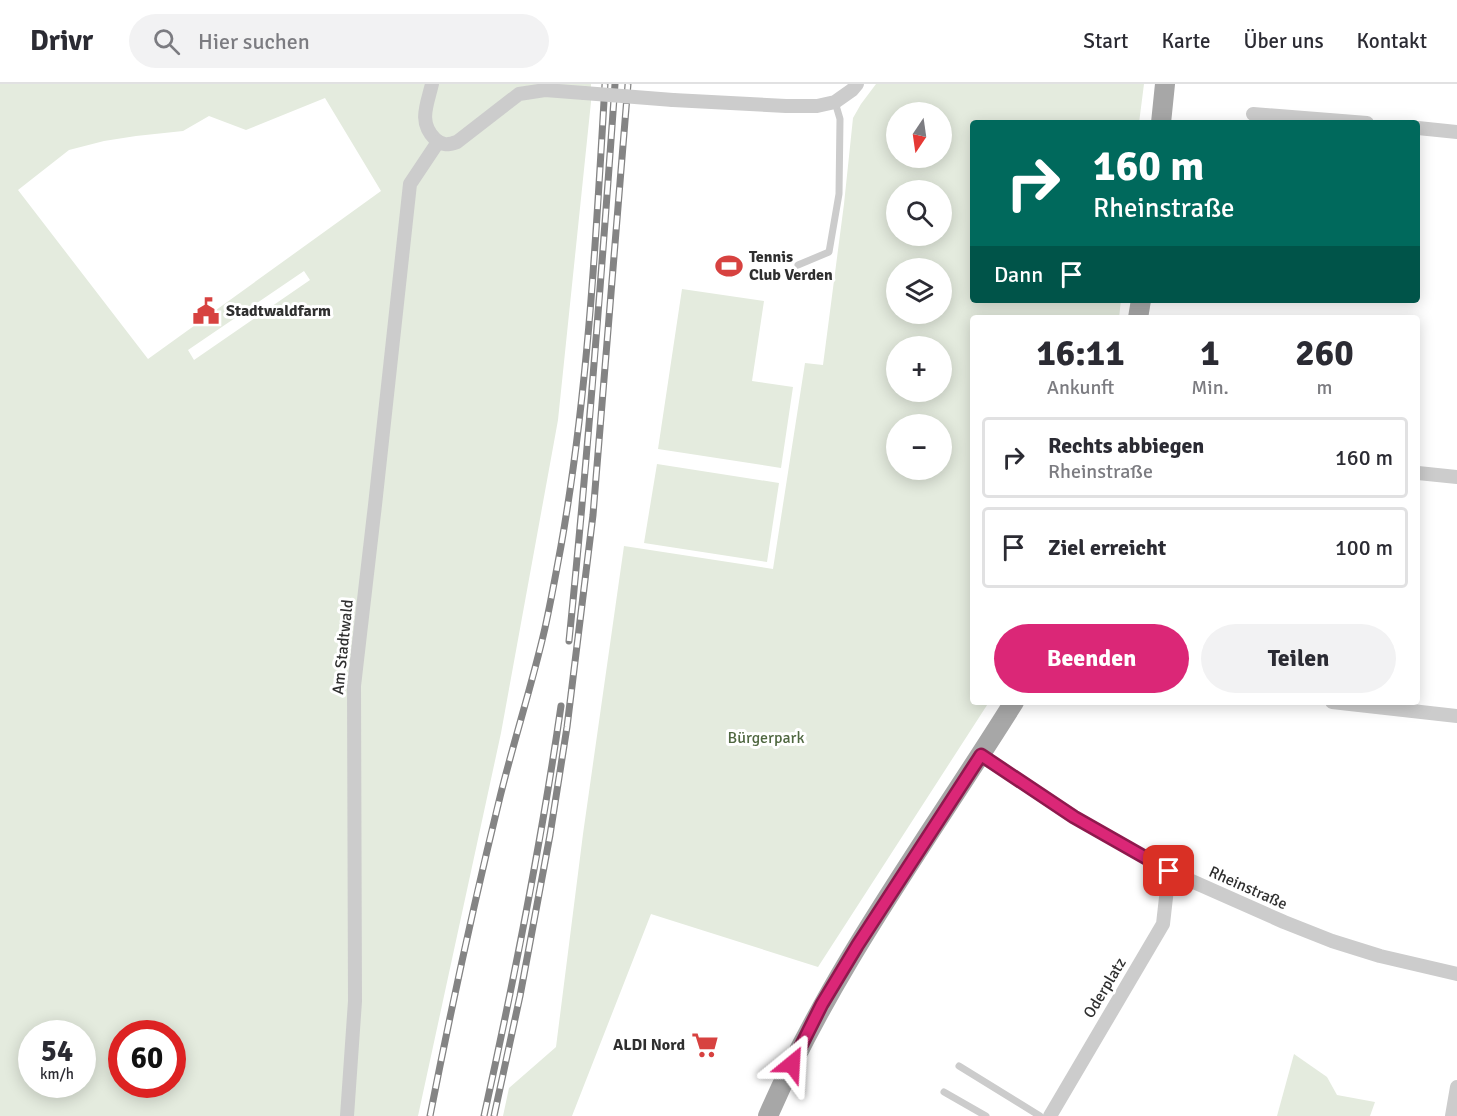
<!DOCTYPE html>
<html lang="de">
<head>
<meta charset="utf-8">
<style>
	body { margin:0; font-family:Signika,sans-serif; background:#f2f2f3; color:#2b2b33; height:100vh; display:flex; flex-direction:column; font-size:22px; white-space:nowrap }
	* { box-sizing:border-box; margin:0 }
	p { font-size:20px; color:#7c7c81 }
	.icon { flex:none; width:33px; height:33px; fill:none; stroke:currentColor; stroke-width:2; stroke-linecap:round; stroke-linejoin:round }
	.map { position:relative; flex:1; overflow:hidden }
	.details { position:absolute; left:970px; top:231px; width:450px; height:390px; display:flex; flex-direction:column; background:#fff; border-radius:6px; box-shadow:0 3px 15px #0003 }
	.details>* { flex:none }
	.top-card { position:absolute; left:970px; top:36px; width:450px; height:183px; border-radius:6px; box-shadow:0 3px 15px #0003; background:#00695c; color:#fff; overflow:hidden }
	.needle { width:39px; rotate:193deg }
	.fabs { position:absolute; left:886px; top:18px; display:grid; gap:12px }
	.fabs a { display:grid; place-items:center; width:66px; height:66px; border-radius:50%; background:#fff; box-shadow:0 3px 15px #0003; font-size:30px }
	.speed { position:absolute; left:18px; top:936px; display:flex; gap:12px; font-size:30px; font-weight:700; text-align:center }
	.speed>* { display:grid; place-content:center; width:78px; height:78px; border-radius:50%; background:#fff; box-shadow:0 3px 15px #0003; line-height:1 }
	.speed small { font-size:15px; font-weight:400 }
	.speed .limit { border:9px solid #d22; background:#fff; color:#111 }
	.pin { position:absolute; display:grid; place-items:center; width:51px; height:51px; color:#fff; margin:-26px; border-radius:12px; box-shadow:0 3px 9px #0006 }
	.me { position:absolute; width:66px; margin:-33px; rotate:27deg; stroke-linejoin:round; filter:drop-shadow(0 0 4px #0008) }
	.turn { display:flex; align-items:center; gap:21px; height:126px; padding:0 24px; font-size:27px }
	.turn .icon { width:78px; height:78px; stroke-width:2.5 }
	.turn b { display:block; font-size:42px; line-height:51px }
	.then { display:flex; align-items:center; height:57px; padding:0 24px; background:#0003; gap:12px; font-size:22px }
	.eta { display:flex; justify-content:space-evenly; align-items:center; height:102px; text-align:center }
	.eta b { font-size:36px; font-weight:700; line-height:42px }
	.button { display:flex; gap:12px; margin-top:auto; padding:12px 24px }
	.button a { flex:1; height:69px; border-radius:36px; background:#db2777; color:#fff; font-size:24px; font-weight:700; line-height:69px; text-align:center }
	.button a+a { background:#f2f2f3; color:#2b2b33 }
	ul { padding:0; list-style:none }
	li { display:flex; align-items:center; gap:18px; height:81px; margin:0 12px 9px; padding:0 12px; border:3px solid #e1e1e2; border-radius:6px }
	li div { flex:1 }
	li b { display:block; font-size:22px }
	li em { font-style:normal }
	header { display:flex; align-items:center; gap:36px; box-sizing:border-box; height:84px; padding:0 30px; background:#fff; border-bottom:2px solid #e1e1e2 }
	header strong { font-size:28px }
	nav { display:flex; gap:33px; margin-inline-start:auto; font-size:21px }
	.search { width:420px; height:54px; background:#f2f2f3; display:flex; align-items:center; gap:15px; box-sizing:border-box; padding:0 21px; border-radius:33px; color:#7c7c81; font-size:22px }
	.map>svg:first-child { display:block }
	.green { fill:#e4ebde; fill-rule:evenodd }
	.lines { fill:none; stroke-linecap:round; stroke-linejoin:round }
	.service { stroke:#ccc; stroke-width:7 }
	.minor { stroke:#ccc; stroke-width:14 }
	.primary { stroke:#a7a7a7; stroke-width:20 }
	.rail-casing { stroke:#848484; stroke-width:7 }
	.rail { stroke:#fff; stroke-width:4.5; stroke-dasharray:14; stroke-linecap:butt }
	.minor-bridge { stroke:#ccc; stroke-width:14 }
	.route-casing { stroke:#8e194d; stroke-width:15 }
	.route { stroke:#db2777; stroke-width:10 }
	.labels { text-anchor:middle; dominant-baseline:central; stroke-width:6; stroke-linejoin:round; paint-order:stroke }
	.poi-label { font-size:16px; font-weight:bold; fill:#2f2f2f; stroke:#fff; text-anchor:start }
	.street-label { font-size:16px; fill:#2f2f2f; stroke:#fff }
	.park-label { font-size:16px; fill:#4f6740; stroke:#fff }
</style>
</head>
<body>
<header>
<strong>Drivr</strong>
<div class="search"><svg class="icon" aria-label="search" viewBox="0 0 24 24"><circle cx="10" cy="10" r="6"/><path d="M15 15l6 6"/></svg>Hier suchen</div>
<nav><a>Start</a><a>Karte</a><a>Über uns</a><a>Kontakt</a></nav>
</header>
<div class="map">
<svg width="1457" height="1032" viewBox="0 0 1457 1032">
	<rect width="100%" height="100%" fill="#fff"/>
	<g class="green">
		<path d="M0,0H591V18L558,336L501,649L418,1032H0ZM325,14L381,107L148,275L18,106L69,66L104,57L136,52L183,47L209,32L246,46ZM304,187L310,196L194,276L188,266ZM32,950H82V1000H32ZM122,950H172V1000H122Z"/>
		<path d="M876,0H1144L1139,39H974V216H1121L1119,234H974V618H989L818,883L651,830L572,1032H503L509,1004L556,963L583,750L624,462L773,485L805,279L823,281L844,120L853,34L861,20ZM897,28H942V74H897ZM897,106H942V152H897ZM942,184V230H897V184ZM897,262H942V308H897ZM897,340H942V386H897Z"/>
		<polygon points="682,205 764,217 752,297 793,303 781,384 658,365"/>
		<polygon points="657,380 779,399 767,478 644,459"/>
		<polygon points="1294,970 1327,993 1337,1011 1375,1018 1370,1032 1277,1032"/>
	</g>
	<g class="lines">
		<g class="service">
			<polyline points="798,181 829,168 839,110 840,35 835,18"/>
			<polyline points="959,982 1040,1032"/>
			<polyline points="944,1008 986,1032"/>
		</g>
		<g class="minor">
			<path d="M432,0C427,21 418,38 435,55C443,62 448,61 457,58L519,10L545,6L584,9"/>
			<polyline points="673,16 786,22 817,22 835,18 852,6 857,0"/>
			<polyline points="1253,30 1367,39"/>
			<polyline points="1418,44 1457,48"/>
			<polyline points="1418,389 1457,393"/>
			<polyline points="1332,618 1457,632"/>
			<polyline points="981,671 1074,733 1169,787 1284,838 1332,857 1380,872 1457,890"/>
			<polyline points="347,1032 355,917 354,602 375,421 410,100 438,58"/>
			<polyline points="1050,1032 1163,840 1169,787"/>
			<polyline points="1452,1032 1457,1003"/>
		</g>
		<g class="primary">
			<polyline points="1161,39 1165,0"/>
			<polyline points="1138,234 1141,216"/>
			<path d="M768,1032C832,884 929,754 1014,618"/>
		</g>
		<defs>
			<g id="rail">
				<path d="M569,557C588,371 602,186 615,0"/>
				<path d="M430,1032C451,925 474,819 500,713C514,656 532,601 545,544C551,517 556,489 561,462C588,309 596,154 605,0"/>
				<path d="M484,1032C514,896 541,760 561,622"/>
				<polyline points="494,1032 520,912 550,751 567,643 593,431 628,0"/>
			</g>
		</defs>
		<use href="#rail" class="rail-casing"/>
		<use href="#rail" class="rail"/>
		<polyline class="minor-bridge" points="584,9 673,16"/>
	</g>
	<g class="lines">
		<defs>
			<polyline id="route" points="792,980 822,920 857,862 981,671 1074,733 1169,787"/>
		</defs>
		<use href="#route" class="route-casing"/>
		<use href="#route" class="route"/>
	</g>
	<defs>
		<symbol id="stadium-bare" viewBox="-9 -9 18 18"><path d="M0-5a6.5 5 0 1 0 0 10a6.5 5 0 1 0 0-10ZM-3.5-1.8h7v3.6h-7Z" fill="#d74240" stroke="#fff" stroke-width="2.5" paint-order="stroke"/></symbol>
		<symbol id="civic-bare" viewBox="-9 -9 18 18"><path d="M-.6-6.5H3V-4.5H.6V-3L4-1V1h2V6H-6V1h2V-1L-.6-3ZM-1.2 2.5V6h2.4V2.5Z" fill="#d74240" stroke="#fff" stroke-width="2.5" paint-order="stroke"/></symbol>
		<symbol id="supermarket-bare" viewBox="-9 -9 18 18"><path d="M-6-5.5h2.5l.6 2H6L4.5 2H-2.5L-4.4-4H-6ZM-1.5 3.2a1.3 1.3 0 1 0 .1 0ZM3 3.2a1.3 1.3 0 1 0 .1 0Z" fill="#d74240" stroke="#fff" stroke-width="2.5" paint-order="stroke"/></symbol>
	</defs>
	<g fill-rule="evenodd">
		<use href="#stadium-bare" x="710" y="163" width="38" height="38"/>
		<use href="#civic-bare" x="187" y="208" width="38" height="38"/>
		<use href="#supermarket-bare" x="686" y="942" width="38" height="38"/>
	</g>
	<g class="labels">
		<g class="poi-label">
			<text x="749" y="173">Tennis<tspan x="749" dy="18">Club Verden</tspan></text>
			<text x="226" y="227">Stadtwaldfarm</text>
			<text x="685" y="961" text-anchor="end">ALDI Nord</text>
		</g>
		<g class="street-label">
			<text transform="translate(343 563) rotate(-84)">Am Stadtwald</text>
			<text transform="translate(1248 804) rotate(24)">Rheinstraße</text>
			<text transform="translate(1105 904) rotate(-59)">Oderplatz</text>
		</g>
		<g class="park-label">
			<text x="766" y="654">Bürgerpark</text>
		</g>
	</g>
</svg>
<div class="fabs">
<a><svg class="needle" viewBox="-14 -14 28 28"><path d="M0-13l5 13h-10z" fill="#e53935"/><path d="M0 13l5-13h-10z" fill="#7c7c81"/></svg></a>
<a><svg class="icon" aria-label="search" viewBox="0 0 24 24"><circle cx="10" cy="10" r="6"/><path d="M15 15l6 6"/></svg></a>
<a><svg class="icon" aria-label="layers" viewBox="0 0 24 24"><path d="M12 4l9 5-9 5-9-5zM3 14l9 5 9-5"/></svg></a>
<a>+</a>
<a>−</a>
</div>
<div class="speed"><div>54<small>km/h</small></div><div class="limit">60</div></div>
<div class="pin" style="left:1169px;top:787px;background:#d93025"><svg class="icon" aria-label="arrive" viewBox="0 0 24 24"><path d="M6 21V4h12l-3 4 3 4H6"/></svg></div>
<svg class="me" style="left:792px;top:980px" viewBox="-20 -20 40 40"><path d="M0-17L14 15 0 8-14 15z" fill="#db2777" stroke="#fff" stroke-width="4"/></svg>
<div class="top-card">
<div class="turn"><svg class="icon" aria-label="right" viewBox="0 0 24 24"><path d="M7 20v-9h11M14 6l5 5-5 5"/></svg><div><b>160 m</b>Rheinstraße</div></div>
<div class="then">Dann<svg class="icon" aria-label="arrive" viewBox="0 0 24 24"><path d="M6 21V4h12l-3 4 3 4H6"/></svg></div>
</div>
<section class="details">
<div class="eta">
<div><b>16:11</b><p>Ankunft</p></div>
<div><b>1</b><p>Min.</p></div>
<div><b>260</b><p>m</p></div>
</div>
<ul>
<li><svg class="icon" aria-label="right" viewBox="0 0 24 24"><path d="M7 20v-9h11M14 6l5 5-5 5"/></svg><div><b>Rechts abbiegen</b><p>Rheinstraße</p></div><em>160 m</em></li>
<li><svg class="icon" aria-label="arrive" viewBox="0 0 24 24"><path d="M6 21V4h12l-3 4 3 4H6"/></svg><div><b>Ziel erreicht</b></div><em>100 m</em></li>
</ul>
<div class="button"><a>Beenden</a><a>Teilen</a></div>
</section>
</div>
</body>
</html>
